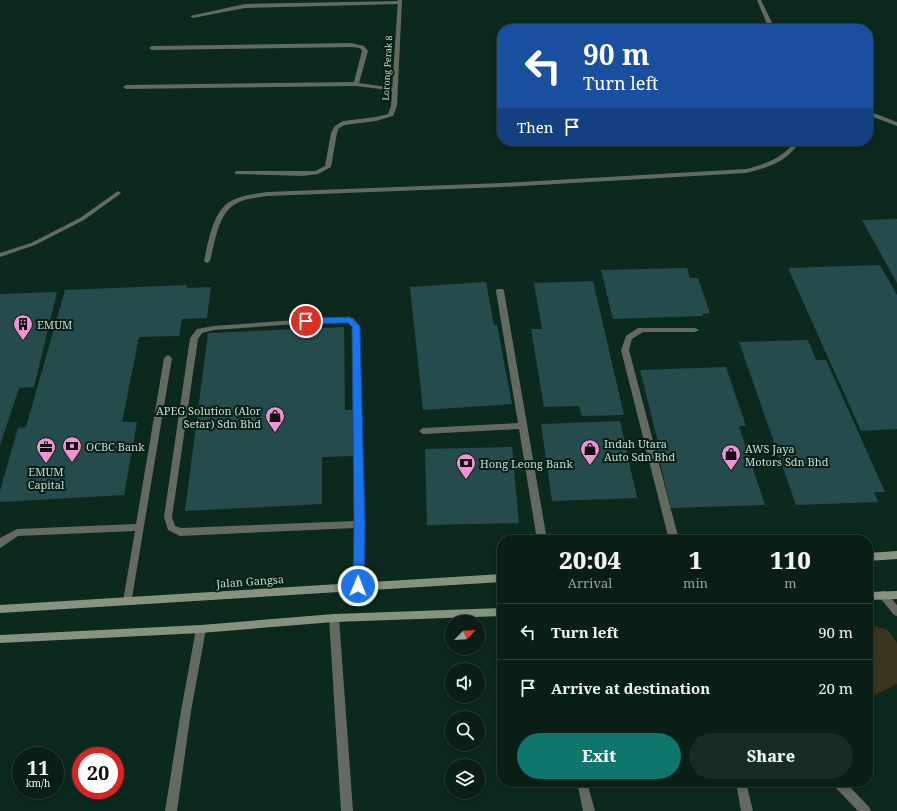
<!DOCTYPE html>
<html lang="en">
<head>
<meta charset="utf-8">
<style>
	body { margin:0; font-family:"Noto Serif",serif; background:#172c23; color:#f1f3f6; height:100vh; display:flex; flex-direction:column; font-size:15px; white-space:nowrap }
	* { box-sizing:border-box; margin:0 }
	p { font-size:13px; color:#99a2a1 }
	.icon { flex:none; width:22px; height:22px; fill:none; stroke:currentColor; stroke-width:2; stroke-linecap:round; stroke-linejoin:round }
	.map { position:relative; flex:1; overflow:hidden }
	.panel { position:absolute; left:497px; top:535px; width:376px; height:252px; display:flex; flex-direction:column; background:#091f16; border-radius:16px; box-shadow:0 2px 6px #0003,0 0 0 1px #293d35 }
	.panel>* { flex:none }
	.top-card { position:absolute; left:497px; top:24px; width:376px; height:122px; border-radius:16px; box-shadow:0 2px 6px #0003,0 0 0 1px #293d35; background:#1a4fa0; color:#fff; overflow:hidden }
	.needle { width:26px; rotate:65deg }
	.fabs { position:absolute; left:445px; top:615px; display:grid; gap:8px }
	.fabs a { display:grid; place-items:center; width:40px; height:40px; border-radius:50%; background:#091f16; box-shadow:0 2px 6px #0003,0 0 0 1px #293d35; font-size:20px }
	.speed { position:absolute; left:12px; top:747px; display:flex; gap:8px; font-size:20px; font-weight:700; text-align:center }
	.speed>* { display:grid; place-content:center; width:52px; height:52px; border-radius:50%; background:#091f16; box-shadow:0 2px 6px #0003,0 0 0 1px #293d35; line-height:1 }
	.speed small { font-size:10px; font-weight:400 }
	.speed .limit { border:6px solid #d22; background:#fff; color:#111 }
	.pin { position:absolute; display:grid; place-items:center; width:34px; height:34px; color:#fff; margin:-17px; border:2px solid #fff; border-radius:50%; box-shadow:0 1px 4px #0007 }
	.me { position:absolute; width:44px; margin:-22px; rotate:1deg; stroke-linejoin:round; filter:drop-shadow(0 0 3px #0008) }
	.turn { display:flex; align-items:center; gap:14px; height:84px; padding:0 20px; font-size:18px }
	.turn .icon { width:52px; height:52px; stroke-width:2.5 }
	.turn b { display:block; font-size:28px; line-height:34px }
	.then { display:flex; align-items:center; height:38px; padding:0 20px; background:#0003; gap:8px; font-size:15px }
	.eta { display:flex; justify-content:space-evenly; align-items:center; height:68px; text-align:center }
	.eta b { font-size:24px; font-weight:800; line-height:28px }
	.button { display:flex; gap:8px; margin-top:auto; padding:8px 20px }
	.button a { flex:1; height:46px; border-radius:24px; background:#0f766e; color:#fff; font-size:16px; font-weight:800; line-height:46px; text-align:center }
	.button a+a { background:#172c23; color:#f1f3f6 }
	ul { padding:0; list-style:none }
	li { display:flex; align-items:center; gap:12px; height:56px; padding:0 20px; border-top:1px solid #293d35 }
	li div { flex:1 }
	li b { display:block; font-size:15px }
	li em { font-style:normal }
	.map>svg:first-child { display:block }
	.green { fill:#3a351c }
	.building { fill:#264b4d }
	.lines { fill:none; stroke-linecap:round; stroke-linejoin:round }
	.service { fill:#646a5f; fill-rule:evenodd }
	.minor { fill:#646a5f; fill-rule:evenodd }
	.secondary { fill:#889280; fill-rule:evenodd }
	.route { fill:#1a73e8; stroke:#114b97 }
	.labels { text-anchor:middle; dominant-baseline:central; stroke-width:4; stroke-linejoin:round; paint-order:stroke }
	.far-street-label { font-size:9px; fill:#cadbd3; stroke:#031f15 }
	.poi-label { font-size:11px; fill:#cadbd3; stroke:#031f15; text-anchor:start }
	.street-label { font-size:11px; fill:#cadbd3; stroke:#031f15 }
</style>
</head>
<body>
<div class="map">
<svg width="897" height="811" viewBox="0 0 897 811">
	<rect width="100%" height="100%" fill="#0c291e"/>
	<polygon class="green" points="868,624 888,630 897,643 897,684 868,698"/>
	<g class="building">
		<polygon points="897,219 897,283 862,220"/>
		<polygon points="880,265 897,295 897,429 861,431 788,268"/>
		<polygon points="687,268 690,278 698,278 710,313 702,314 703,316 613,319 601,270"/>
		<polygon points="593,281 624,415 582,416 579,406 544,407 531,329 542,329 534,283"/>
		<polygon points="486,282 494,325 497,325 512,404 423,410 410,287"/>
		<polygon points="187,285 187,288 211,287 207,318 182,319 179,336 139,337 122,422 137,422 124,495 0,502 0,491 18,428 26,427 65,290"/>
		<polygon points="57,292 34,387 19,388 0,445 0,294"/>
		<polygon points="344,327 345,410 354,410 355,456 322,457 322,504 185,511 208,333"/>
		<polygon points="808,340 816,360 826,360 885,492 874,492 878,502 796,505 739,342"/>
		<polygon points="726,367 746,426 739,426 765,505 671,508 656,446 659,446 640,370"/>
		<polygon points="620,421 637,498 552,501 541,424"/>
		<polygon points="512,447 519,523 427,525 425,449"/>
	</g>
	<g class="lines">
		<g class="service">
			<polygon points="400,1 402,2 402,4 245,8 193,18 190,16 245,4"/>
			<polygon points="351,43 364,46 368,51 359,83 394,88 397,90 396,91 356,86 126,89 123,87 126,85 354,82 362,51 360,48 351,47 152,50 149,48 152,46"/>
			<polygon points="868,111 897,122 897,126 868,115"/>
			<polygon points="118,191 121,193 120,194 84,220 35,245 0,257 0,253 31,243 80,218"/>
			<polygon points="497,289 503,289 504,291 547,540 537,540 519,429 423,434 419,431 423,428 518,423 496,291"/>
			<path d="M337,317L353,318L360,326L364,586L362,589L359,590L356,589L354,586L355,528L180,536L168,530L164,517L190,338L197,329L214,326ZM337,321L348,322L352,327L355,521L181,528L175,526L172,517L198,339L202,333L214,330Z"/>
			<polygon points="638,328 695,328 699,330 695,332 643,332 632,339 629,350 679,540 669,540 621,350 626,336"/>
			<polygon points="168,355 172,358 131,604 128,605 125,604 123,601 135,531 18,536 0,548 0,538 17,529 136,524 164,358"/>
			<polygon points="883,591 886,592 897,605 897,616 894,615 880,598 878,595 880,592"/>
			<polygon points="334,614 337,615 339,618 353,811 341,811 329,618 331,615"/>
			<polygon points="577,782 587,782 595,811 583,811"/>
			<polygon points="833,782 845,782 869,807 871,811 858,811 834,786"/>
		</g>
		<g class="minor">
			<polygon points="398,0 402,0 397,106 393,116 376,121 345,125 339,128 337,133 331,167 318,174 303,176 235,174 235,172 237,171 315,171 325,166 331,133 335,126 343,121 376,117 388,114 391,106"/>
			<polygon points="757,0 761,0 775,29 769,29"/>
			<path d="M795,141H801C786,162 770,167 746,173L502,187L267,196C257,198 246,198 237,203C218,212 215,243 210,261L207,263L204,261C208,243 213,210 231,201C242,195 255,194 267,192L502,183L746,169C766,164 783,158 795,141Z"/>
			<polygon points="201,625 204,626 206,629 191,711 177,811 165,811 181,711 196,629 198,626"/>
			<polygon points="736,782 746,782 753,811 741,811"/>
		</g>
		<g class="secondary">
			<polygon points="897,551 897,559 868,561 868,553"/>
			<polygon points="502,574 502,582 0,613 0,605"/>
			<polygon points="897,591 897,599 868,600 868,592"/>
			<polygon points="502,608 502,616 334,622 201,633 0,643 0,635 201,625 334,614"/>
		</g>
	</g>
	<polygon class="route" points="350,317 360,326 365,524 364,586 362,590 355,590 353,586 354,524 352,327 348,323 306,324 302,321 306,318"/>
	<defs>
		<symbol id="building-pin" viewBox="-11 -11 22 30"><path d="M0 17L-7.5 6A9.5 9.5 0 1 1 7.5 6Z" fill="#f391d5" stroke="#031f15"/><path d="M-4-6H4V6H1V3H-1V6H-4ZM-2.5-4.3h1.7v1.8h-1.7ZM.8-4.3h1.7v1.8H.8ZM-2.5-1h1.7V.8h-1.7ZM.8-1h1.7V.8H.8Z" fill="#111"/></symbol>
		<symbol id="shop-pin" viewBox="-11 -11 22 30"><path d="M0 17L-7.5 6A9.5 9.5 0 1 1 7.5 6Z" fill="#f391d5" stroke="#031f15"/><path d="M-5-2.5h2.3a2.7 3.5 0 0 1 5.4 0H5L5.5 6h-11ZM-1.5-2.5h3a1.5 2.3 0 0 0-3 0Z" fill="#111"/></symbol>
		<symbol id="bank-pin" viewBox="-11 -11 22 30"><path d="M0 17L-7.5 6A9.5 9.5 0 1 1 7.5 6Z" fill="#f391d5" stroke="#031f15"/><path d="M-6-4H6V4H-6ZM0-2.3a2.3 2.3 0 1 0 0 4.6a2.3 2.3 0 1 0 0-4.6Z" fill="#111"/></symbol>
		<symbol id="office-pin" viewBox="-11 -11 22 30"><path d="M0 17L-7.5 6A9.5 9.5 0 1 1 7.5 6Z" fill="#f391d5" stroke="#031f15"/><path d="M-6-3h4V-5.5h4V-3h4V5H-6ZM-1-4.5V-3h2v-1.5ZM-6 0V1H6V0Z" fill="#111"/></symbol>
	</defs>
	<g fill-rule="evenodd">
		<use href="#building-pin" x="12" y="313" width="22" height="30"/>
		<use href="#shop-pin" x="264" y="405" width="22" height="30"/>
		<use href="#bank-pin" x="61" y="435" width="22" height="30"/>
		<use href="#office-pin" x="35" y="436" width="22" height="30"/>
		<use href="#shop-pin" x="579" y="438" width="22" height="30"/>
		<use href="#shop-pin" x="720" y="443" width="22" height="30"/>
		<use href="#bank-pin" x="455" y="452" width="22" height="30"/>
	</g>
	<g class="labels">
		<g class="far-street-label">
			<text transform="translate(387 68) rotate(-87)">Lorong Perak 8</text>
		</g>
		<g class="poi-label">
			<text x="37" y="324">EMUM</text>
			<text x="261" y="410" text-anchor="end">APEG Solution (Alor<tspan x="261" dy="13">Setar) Sdn Bhd</tspan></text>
			<text x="604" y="443">Indah Utara<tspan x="604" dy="13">Auto Sdn Bhd</tspan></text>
			<text x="86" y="446">OCBC Bank</text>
			<text x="745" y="448">AWS Jaya<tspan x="745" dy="13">Motors Sdn Bhd</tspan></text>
			<text x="480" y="463">Hong Leong Bank</text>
			<text x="46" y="471" text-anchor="middle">EMUM<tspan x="46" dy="13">Capital</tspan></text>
		</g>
		<g class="street-label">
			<text transform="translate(250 581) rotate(-4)">Jalan Gangsa</text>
		</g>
	</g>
</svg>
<div class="fabs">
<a><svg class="needle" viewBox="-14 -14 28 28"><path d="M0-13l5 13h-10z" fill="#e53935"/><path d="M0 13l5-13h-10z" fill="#99a2a1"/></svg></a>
<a><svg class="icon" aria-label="sound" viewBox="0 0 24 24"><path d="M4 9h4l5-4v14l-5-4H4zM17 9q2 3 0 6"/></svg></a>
<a><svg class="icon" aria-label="search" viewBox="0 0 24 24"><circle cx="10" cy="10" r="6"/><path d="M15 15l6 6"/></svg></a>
<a><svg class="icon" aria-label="layers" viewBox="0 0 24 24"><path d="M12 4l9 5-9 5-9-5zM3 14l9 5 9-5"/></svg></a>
</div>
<div class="speed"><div>11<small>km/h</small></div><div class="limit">20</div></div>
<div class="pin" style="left:306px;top:321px;background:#d93025"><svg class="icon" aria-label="arrive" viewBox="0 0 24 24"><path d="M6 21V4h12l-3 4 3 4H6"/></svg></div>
<svg class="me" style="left:358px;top:586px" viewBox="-20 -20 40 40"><circle r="17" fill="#1a73e8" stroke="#fff" stroke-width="3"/><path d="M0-11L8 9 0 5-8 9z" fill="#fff"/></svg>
<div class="top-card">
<div class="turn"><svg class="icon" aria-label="left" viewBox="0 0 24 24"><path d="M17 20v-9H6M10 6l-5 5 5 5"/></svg><div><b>90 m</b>Turn left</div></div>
<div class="then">Then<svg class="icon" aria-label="arrive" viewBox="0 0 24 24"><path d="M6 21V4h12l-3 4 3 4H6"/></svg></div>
</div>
<section class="panel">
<div class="eta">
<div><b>20:04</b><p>Arrival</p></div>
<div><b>1</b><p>min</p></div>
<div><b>110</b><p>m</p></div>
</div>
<ul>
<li><svg class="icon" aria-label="left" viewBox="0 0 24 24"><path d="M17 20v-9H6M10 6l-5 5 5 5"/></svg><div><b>Turn left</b></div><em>90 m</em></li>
<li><svg class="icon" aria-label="arrive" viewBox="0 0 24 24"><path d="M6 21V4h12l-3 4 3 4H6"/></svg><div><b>Arrive at destination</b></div><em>20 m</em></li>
</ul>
<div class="button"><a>Exit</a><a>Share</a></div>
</section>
</div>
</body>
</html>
